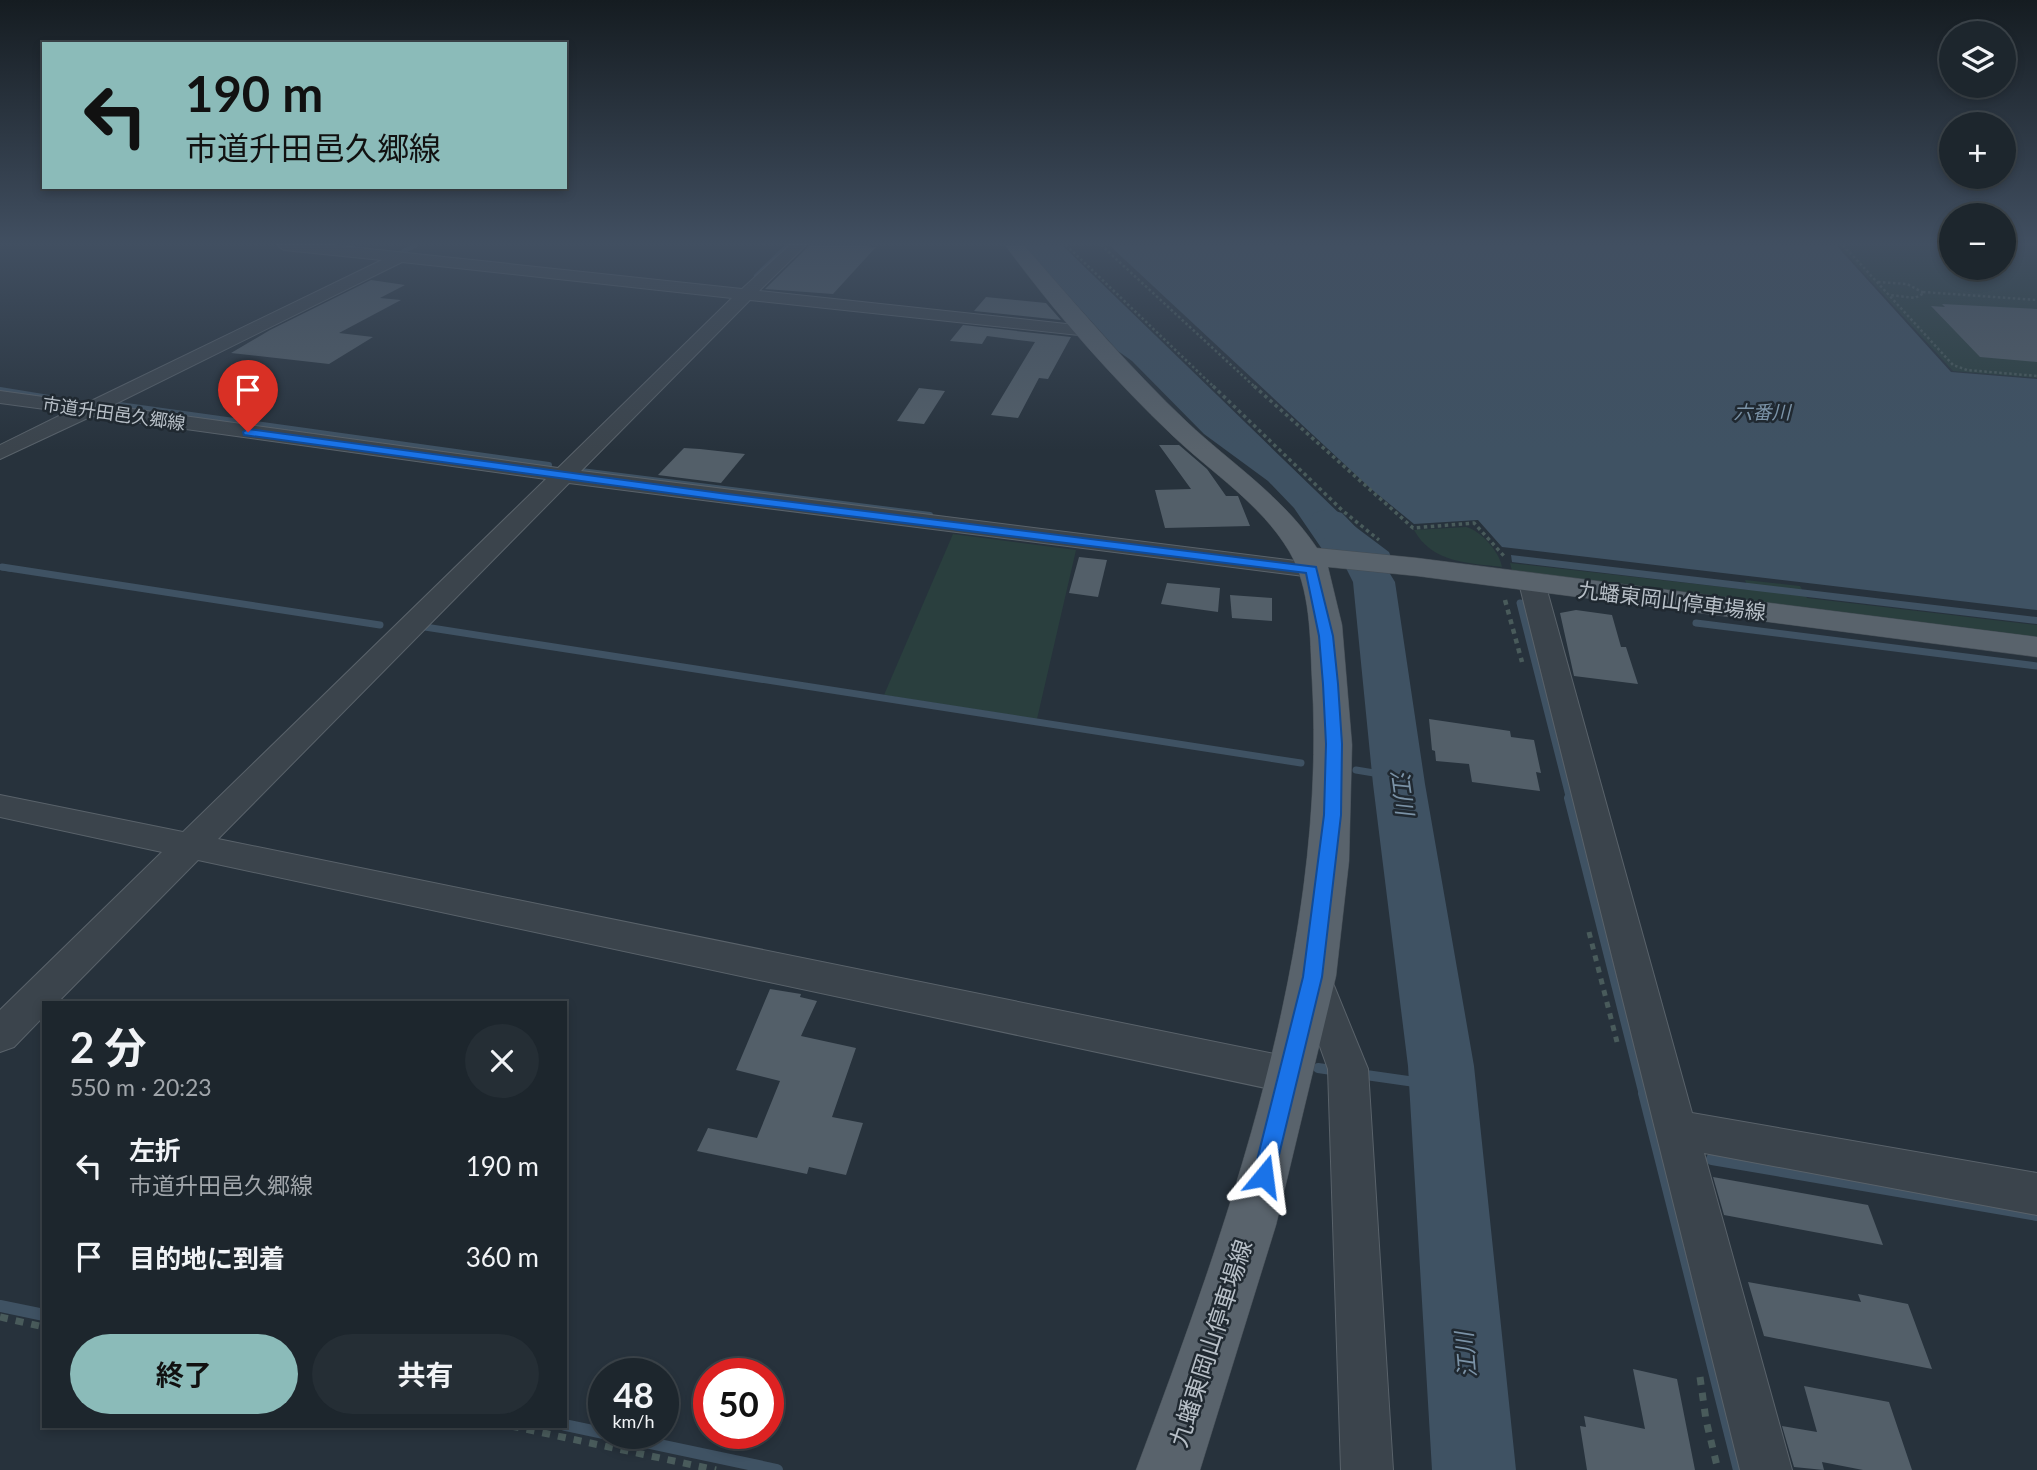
<!DOCTYPE html>
<html lang="ja">
<head>
<meta charset="utf-8">
<style>
	body { margin:0; font-family:Lato,"Noto Sans JP",sans-serif; background:#252e35; color:#f1f3f6; height:100vh; display:flex; flex-direction:column; font-size:26px; white-space:nowrap }
	* { box-sizing:border-box; margin:0 }
	p { font-size:23px; color:#a0a5aa }
	.icon { flex:none; width:38px; height:38px; fill:none; stroke:currentColor; stroke-width:2; stroke-linecap:round; stroke-linejoin:round }
	.map { position:relative; flex:1; overflow:hidden }
	.sheet { position:absolute; left:42px; top:1001px; width:525px; height:427px; display:flex; flex-direction:column; background:#1d262d; border-radius:0px; box-shadow:0 4px 10px #0003,0 0 0 2px #3b4349 }
	.sheet>* { flex:none }
	.banner { position:absolute; left:42px; top:42px; width:525px; height:147px; border-radius:0px; box-shadow:0 4px 10px #0003,0 0 0 2px #3b4349; background:#8bbbb9; color:#111; overflow:hidden }
	.tools { position:absolute; left:1939px; top:21px; display:grid; gap:14px }
	.tools a { display:grid; place-items:center; width:77px; height:77px; border-radius:50%; background:#1d262d; box-shadow:0 4px 10px #0003,0 0 0 2px #3b4349; font-size:35px }
	.speed { position:absolute; left:588px; top:1358px; display:flex; gap:14px; font-size:35px; font-weight:700; text-align:center }
	.speed>* { display:grid; place-content:center; width:91px; height:91px; border-radius:50%; background:#1d262d; box-shadow:0 4px 10px #0003,0 0 0 2px #3b4349; line-height:1 }
	.speed small { font-size:18px; font-weight:400 }
	.speed .limit { border:10px solid #d22; background:#fff; color:#111 }
	.pin { position:absolute; display:grid; place-items:center; width:60px; height:60px; color:#fff; margin:-72px -30px; border-radius:50% 50% 50% 0; rotate:-45deg; box-shadow:0 0 7px #0007 }
	.pin .icon { rotate:45deg }
	.me { position:absolute; width:77px; margin:-38px; rotate:16deg; stroke-linejoin:round; filter:drop-shadow(0 0 5px #0008) }
	.turn { display:flex; align-items:center; gap:24px; height:147px; padding:0 28px; font-size:32px }
	.turn .icon { width:91px; height:91px; stroke-width:2.5 }
	.turn b { display:block; font-size:49px; line-height:60px }
	.round { display:grid; place-items:center; flex:none; width:74px; height:74px; border-radius:37px; background:#252e35 }
	.overview { display:flex; align-items:center; justify-content:space-between; height:119px; padding:0 28px }
	h1 { font-size:42px; font-weight:700; line-height:52px }
	.button { display:flex; gap:14px; margin-top:auto; padding:14px 28px }
	.button a { flex:1; height:80px; border-radius:42px; background:#8bbbb9; color:#111; font-size:28px; font-weight:700; line-height:80px; text-align:center }
	.button a+a { background:#252e35; color:#f1f3f6 }
	ul { padding:0; list-style:none }
	li { display:flex; align-items:center; gap:21px; height:91px; padding:0 28px }
	li div { flex:1 }
	li b { display:block; font-size:26px }
	li em { font-style:normal }
	.map>svg:first-child { display:block }
	.green { fill:#2a3f3e }
	.water { fill:#3f5263 }
	.lines { fill:none; stroke-linecap:round; stroke-linejoin:round }
	.stream-far4 { stroke:#3f5263; stroke-width:4.5 }
	.stream-far3 { stroke:#3f5263; stroke-width:6 }
	.stream-far2 { stroke:#3f5263; stroke-width:7 }
	.stream-far1 { stroke:#3f5263; stroke-width:10 }
	.stream { stroke:#3f5263; stroke-width:12 }
	.river { fill:#3f5263; fill-rule:evenodd }
	.building { fill:#535f69 }
	.minor-casing { stroke:#59626a; stroke-width:2 }
	.major-casing { stroke:#444d55; stroke-width:1 }
	.path-far4 { stroke:#495b5b; stroke-width:2.5; stroke-dasharray:2.5 2.5; stroke-linecap:butt }
	.path-far3 { stroke:#495b5b; stroke-width:3.5; stroke-dasharray:3.5 3.5; stroke-linecap:butt }
	.path-far2 { stroke:#495b5b; stroke-width:4.5; stroke-dasharray:5 5; stroke-linecap:butt }
	.path-far1 { stroke:#495b5b; stroke-width:5; stroke-dasharray:6 6; stroke-linecap:butt }
	.path { stroke:#495b5b; stroke-width:7; stroke-dasharray:8 8; stroke-linecap:butt }
	.minor { fill:#3b444c; fill-rule:evenodd }
	.major { fill:#59636c; fill-rule:evenodd }
	.route { fill:#1a73e8; stroke:#114b97; stroke-width:2 }
	.labels { text-anchor:middle; dominant-baseline:central; stroke-width:5; stroke-linejoin:round; paint-order:stroke }
	.far-street-label { font-size:18px; fill:#b7bfc7; stroke:#202931 }
	.far-water-label { font-size:19px; font-style:italic; fill:#7b93a7; stroke:#202931 }
	.street-label { font-size:21px; fill:#b7bfc7; stroke:#202931 }
	.water-label { font-size:23px; font-style:italic; fill:#7b93a7; stroke:#202931 }
	.near-street-label { font-size:24px; fill:#b7bfc7; stroke:#202931 }
</style>
</head>
<body>
<div class="map">
<svg width="2037" height="1470" viewBox="0 0 2037 1470">
	<rect width="100%" height="100%" fill="#27323c"/>
	<g class="green">
		<polygon points="1838,245 1951,245 1951,268 2004,268 2004,245 2037,245 2037,378 1953,371"/>
		<path d="M1466,527C1480,530 1500,552 1502,567C1469,563 1432,563 1414,530Z"/>
		<polygon points="953,534 1076,550 1037,719 884,695"/>
		<polygon points="1510,563 1749,590 1745,580 1800,586 1807,598 2037,625 2037,639 1513,575"/>
	</g>
	<g class="water">
		<polygon points="1023,245 1062,245 1345,519 1389,552 1391,557 1322,549 1294,508 1268,481 1204,434 1132,361 1118,351"/>
		<polygon points="1109,245 1836,245 1951,372 2037,379 2037,610 1502,547 1478,520 1414,524 1370,488"/>
		<polygon points="1511,555 2037,617 2037,624 1512,562"/>
	</g>
	<g class="lines">
		<g class="stream-far4">
			<polyline points="394,256 416,245"/>
			<polyline points="756,276 788,245"/>
		</g>
		<g class="stream-far3">
			<polyline points="0,390 49,398"/>
			<polyline points="112,404 549,465"/>
			<polyline points="573,470 930,515"/>
			<polyline points="0,567 13,569"/>
		</g>
		<g class="stream-far2">
			<polyline points="2,567 380,625"/>
			<polyline points="1531,605 1520,603 1570,800"/>
			<polyline points="1696,623 2037,666"/>
			<polyline points="425,627 1301,763"/>
			<polyline points="1356,770 1398,777"/>
		</g>
		<g class="stream-far1">
			<polyline points="1569,798 1644,1095"/>
			<polyline points="1318,1068 1332,1070"/>
			<polyline points="1366,1075 1443,1086"/>
		</g>
		<g class="stream">
			<polyline points="1644,1093 1739,1470"/>
			<polyline points="1712,1159 2037,1215"/>
			<polyline points="0,1306 44,1315"/>
			<polyline points="565,1425 777,1470"/>
		</g>
		<polygon class="river" points="1328,509 1342,513 1371,543 1395,582 1425,784 1474,1066 1516,1470 1432,1470 1408,1066 1373,784 1353,582 1340,556 1309,521 1314,513"/>
	</g>
	<g class="building">
		<polygon points="810,245 854,245 876,247 833,294 765,289"/>
		<polygon points="371,280 405,285 380,298 401,300 339,333 373,337 329,364 231,353 270,330"/>
		<polygon points="986,297 1046,303 1061,320 974,311"/>
		<polygon points="1942,304 2037,309 2037,362 1980,357 1931,306 1945,307"/>
		<polygon points="963,325 1071,337 1048,379 1039,378 1018,418 991,415 1035,342 987,336 982,344 950,341"/>
		<polygon points="919,388 945,391 924,424 897,421"/>
		<polygon points="1159,445 1179,445 1207,469 1226,496 1238,496 1250,526 1165,528 1155,490 1191,489"/>
		<polygon points="684,448 700,449 745,454 721,483 658,475"/>
		<polygon points="1079,557 1107,560 1098,597 1069,593"/>
		<polygon points="1167,583 1220,588 1218,612 1161,604"/>
		<polygon points="1230,595 1272,598 1272,621 1232,618"/>
		<polygon points="1576,610 1612,615 1621,647 1626,647 1638,684 1574,676 1560,613"/>
		<polygon points="1429,719 1510,731 1511,737 1534,740 1541,773 1536,772 1540,791 1472,782 1469,764 1436,761 1435,751 1432,750"/>
		<polygon points="770,989 801,994 800,997 817,1001 801,1036 856,1048 832,1117 863,1123 846,1175 809,1167 807,1174 697,1151 708,1128 757,1138 780,1081 736,1070"/>
		<polygon points="1713,1177 1868,1205 1883,1245 1724,1215"/>
		<polygon points="1748,1282 1861,1302 1858,1294 1908,1304 1932,1369 1764,1336"/>
		<polygon points="1633,1369 1677,1379 1695,1470 1587,1470 1580,1426 1586,1427 1584,1416 1645,1429"/>
		<polygon points="1804,1386 1889,1402 1912,1470 1863,1470 1822,1462 1824,1470 1794,1467 1782,1426 1817,1432"/>
	</g>
	<g class="lines">
		<defs>
			<g id="minor">
				<path d="M277,245H332L742,289L790,245H806L759,291L1094,327L1097,331L1088,336L750,300L581,471L1312,563L1321,565L1324,570L1321,575L1312,577L569,483L218,839L1289,1057L1303,1062L1309,1075L1303,1088L1289,1093L198,860L57,1003H44V1016L14,1047L0,1052V1010L162,852L0,817V795L183,832L546,479L92,416L0,459V445L67,412L0,403V391L87,403L382,260L284,250ZM402,262L732,298L558,468L111,406Z"/>
				<polygon points="1532,575 1541,578 1545,583 1692,1113 2037,1173 2037,1215 1704,1153 1792,1470 1740,1470 1519,583 1523,578"/>
				<polygon points="1313,962 1326,966 1368,1069 1393,1470 1341,1470 1328,1069 1295,977 1300,966"/>
			</g>
			<path id="major" d="M1005,245H1024C1077,306 1129,367 1187,422C1232,464 1282,496 1317,548L1417,558L2037,637V657L1417,576L1328,567L1342,625L1352,745L1349,861L1336,976L1276,1225L1200,1470H1136C1229,1222 1328,947 1312,679C1310,637 1311,589 1289,551C1261,504 1212,473 1173,436C1112,378 1055,313 1005,245Z"/>
		</defs>
		<use href="#minor" class="minor-casing"/>
		<use href="#major" class="major-casing"/>
		<g class="path-far4">
			<polyline points="1066,245 1215,388"/>
			<polyline points="1101,245 1256,388"/>
			<polyline points="1843,245 1953,365 1967,370 2037,376"/>
			<polyline points="1878,282 1907,284 1924,293 1915,298 1890,295"/>
			<polyline points="1923,292 2037,300"/>
		</g>
		<g class="path-far3">
			<polyline points="1213,386 1343,511 1379,540"/>
			<polyline points="1254,386 1413,528 1474,523 1504,556"/>
		</g>
		<polyline class="path-far2" points="1505,600 1522,662"/>
		<polyline class="path-far1" points="1589,932 1617,1042"/>
		<g class="path">
			<polyline points="0,1317 44,1327"/>
			<polyline points="1700,1377 1706,1420 1718,1470"/>
			<polyline points="511,1426 716,1470"/>
		</g>
		<use href="#minor" class="minor"/>
		<use href="#major" class="major"/>
	</g>
	<linearGradient id="sky" x2="0" y2="1"><stop stop-color="#151c21"/><stop offset="0.54" stop-color="#414f61"/><stop offset="1" stop-color="#414f61" stop-opacity="0"/></linearGradient>
	<rect width="2037" height="451" fill="url(#sky)"/>
	<polygon class="route" points="248,429 720,493 1316,567 1333,636 1338,684 1342,744 1341,815 1322,977 1272,1184 1264,1187 1256,1184 1253,1176 1303,977 1324,815 1326,744 1323,684 1319,636 1306,573 720,500 244,435 243,432"/>
	<g class="labels">
		<g class="far-street-label">
			<text transform="translate(114 413) rotate(8)">市道升田邑久郷線</text>
		</g>
		<g class="far-water-label">
			<text x="1762" y="411">六番川</text>
		</g>
		<g class="street-label">
			<text transform="translate(1672 600) rotate(7)">九蟠東岡山停車場線</text>
		</g>
		<g class="water-label">
			<text transform="translate(1403 792) rotate(82)">江川</text>
			<text transform="translate(1465 1355) rotate(-95)">江川</text>
		</g>
		<g class="near-street-label">
			<text transform="translate(1210 1343) rotate(-72)">九蟠東岡山停車場線</text>
		</g>
	</g>
</svg>
<div class="tools">
<a><svg class="icon" aria-label="layers" viewBox="0 0 24 24"><path d="M12 4l9 5-9 5-9-5zM3 14l9 5 9-5"/></svg></a>
<a>+</a>
<a>−</a>
</div>
<div class="speed"><div>48<small>km/h</small></div><div class="limit">50</div></div>
<div class="pin" style="left:248px;top:432px;background:#d93025"><svg class="icon" aria-label="arrive" viewBox="0 0 24 24"><path d="M6 21V4h12l-3 4 3 4H6"/></svg></div>
<svg class="me" style="left:1264px;top:1176px" viewBox="-20 -20 40 40"><path d="M0-17L14 15 0 8-14 15z" fill="#1a73e8" stroke="#fff" stroke-width="4"/></svg>
<div class="banner">
<div class="turn"><svg class="icon" aria-label="left" viewBox="0 0 24 24"><path d="M17 20v-9H6M10 6l-5 5 5 5"/></svg><div><b>190 m</b>市道升田邑久郷線</div></div>
</div>
<section class="sheet">
<div class="overview"><div><h1>2 分</h1><p>550 m · 20:23</p></div><a class="round"><svg class="icon" aria-label="close" viewBox="0 0 24 24"><path d="M6 6l12 12M18 6L6 18"/></svg></a></div>
<ul>
<li><svg class="icon" aria-label="left" viewBox="0 0 24 24"><path d="M17 20v-9H6M10 6l-5 5 5 5"/></svg><div><b>左折</b><p>市道升田邑久郷線</p></div><em>190 m</em></li>
<li><svg class="icon" aria-label="arrive" viewBox="0 0 24 24"><path d="M6 21V4h12l-3 4 3 4H6"/></svg><div><b>目的地に到着</b></div><em>360 m</em></li>
</ul>
<div class="button"><a>終了</a><a>共有</a></div>
</section>
</div>
</body>
</html>
